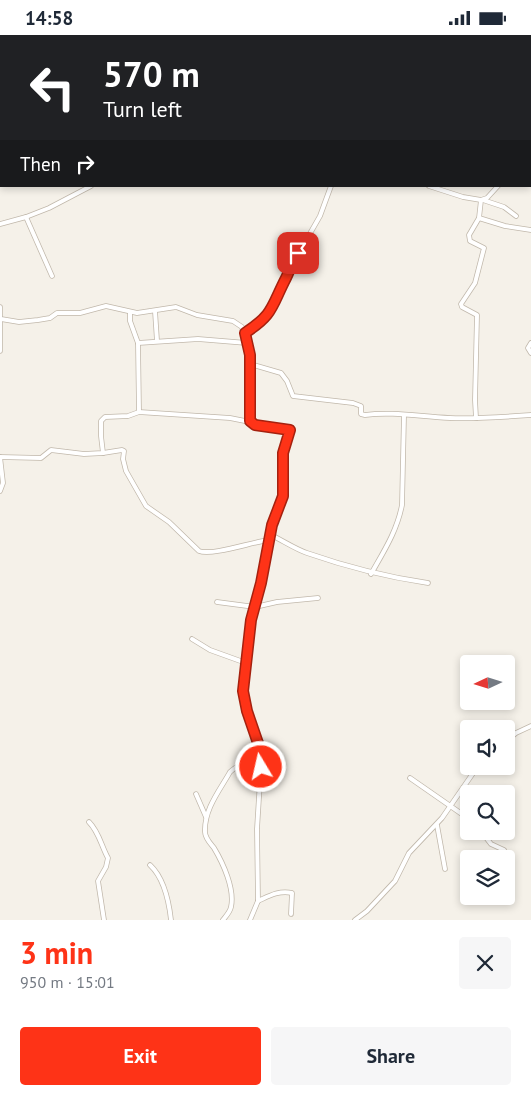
<!DOCTYPE html>
<html lang="en">
<head>
<meta charset="utf-8">
<style>
	body { margin:0; font-family:"PT Sans",sans-serif; background:#f6f6f7; color:#1f2937; height:100vh; display:flex; flex-direction:column; font-size:19px; white-space:nowrap }
	* { box-sizing:border-box; margin:0 }
	p { font-size:16px; color:#747a83 }
	.icon { flex:none; width:28px; height:28px; fill:none; stroke:currentColor; stroke-width:2; stroke-linecap:round; stroke-linejoin:round }
	.map { position:relative; height:885px; overflow:hidden }
	.details { display:flex; flex-direction:column; background:#fff; flex:1 }
	.details>* { flex:none }
	.hud { position:absolute; left:0px; top:0px; width:531px; height:152px; box-shadow:0 2px 8px #0003; background:#202124; color:#fff; overflow:hidden }
	.needle { width:32px; rotate:266deg }
	.tools { position:absolute; left:460px; top:620px; display:grid; gap:10px }
	.tools a { display:grid; place-items:center; width:55px; height:55px; border-radius:5px; background:#fff; box-shadow:0 2px 8px #0003; font-size:25px }
	.pin { position:absolute; display:grid; place-items:center; width:42px; height:42px; color:#fff; margin:-21px; border-radius:10px; box-shadow:0 2px 8px #0006 }
	.me { position:absolute; width:55px; margin:-28px; rotate:351deg; stroke-linejoin:round; filter:drop-shadow(0 0 4px #0008) }
	.turn { display:flex; align-items:center; gap:18px; height:105px; padding:0 20px; font-size:22px }
	.turn .icon { width:65px; height:65px; stroke-width:2.5 }
	.turn b { display:block; font-size:35px; line-height:42px }
	.then { display:flex; align-items:center; height:48px; padding:0 20px; background:#0003; gap:10px; font-size:19px }
	.round { display:grid; place-items:center; flex:none; width:52px; height:52px; border-radius:5px; background:#f6f6f7 }
	.summary { display:flex; align-items:center; justify-content:space-between; height:85px; padding:0 20px }
	h1 { font-size:30px; font-weight:700; line-height:38px; color:#fe3317 }
	.button { display:flex; gap:10px; margin-top:auto; padding:10px 20px }
	.button a { flex:1; height:58px; border-radius:5px; background:#fe3317; color:#fff; font-size:20px; font-weight:700; line-height:58px; text-align:center }
	.button a+a { background:#f6f6f7; color:#1f2937 }
	.status { display:flex; justify-content:space-between; align-items:center; height:35px; padding:0 25px; background:#fff; direction:ltr }
	.status svg { height:14px; fill:currentColor }
	.map>svg:first-child { display:block }
	.lines { fill:none; stroke-linecap:round; stroke-linejoin:round }
	.minor-casing { stroke:#c1b8ab; stroke-width:5.5 }
	.minor { stroke:#fff; stroke-width:4 }
	.route-casing { stroke:#a5210f; stroke-width:12 }
	.route { stroke:#fe3317; stroke-width:9 }
</style>
</head>
<body>
<div class="status"><b>14:58</b><svg viewBox="0 0 49 12"><path d="M0 12V9h3v3zM5 12V6h3v6zM10 12V3h3v9zM15 12V0h3v12zM26 1h20v11H26zM47 4h2v5h-2z"/></svg></div>
<div class="map">
<svg width="531" height="885" viewBox="0 0 531 885">
	<rect width="100%" height="100%" fill="#f5f1e9"/>
	<g class="lines">
		<defs>
			<g id="minor">
				<polyline points="60,0 61,1"/>
				<polyline points="524,1 524,0"/>
				<polyline points="530,58 531,59"/>
				<polyline points="429,151 463,162 481,165"/>
				<polyline points="483,165 504,172 516,181"/>
				<polyline points="26,182 52,241"/>
				<polyline points="479,183 505,191 531,195"/>
				<polyline points="0,189 26,182 49,173 91,151"/>
				<polyline points="0,272 0,316"/>
				<polyline points="155,276 157,306"/>
				<polyline points="130,277 130,286 138,308 139,377"/>
				<polyline points="1,284 19,287 38,285 50,283 57,278 80,278 106,271 137,278 176,272 197,280 233,286 242,292 250,320 250,387 255,390 290,395 283,417 283,461 269,499 266,526 251,585 243,656 247,676 260,714 261,730 257,794 258,866 250,885"/>
				<polyline points="245,298 266,283 274,271 288,237 320,181 331,151"/>
				<polyline points="138,308 198,304 247,308"/>
				<polyline points="531,308 528,313 531,318"/>
				<path d="M250,329L281,338L287,346L293,361L353,368L361,371V379L365,380C393,376 421,382 450,383C477,384 504,382 531,380"/>
				<polyline points="476,383 475,365 477,280 462,272 461,269 475,248 484,213 470,206 469,200 479,183 481,165 487,163 498,151"/>
				<polyline points="103,418 101,401 101,386 105,382 128,381 139,377 230,383 250,387"/>
				<path d="M0,422L41,423L51,415L84,419L103,418L122,415L124,416L123,424L126,436L146,471L169,487L199,516C212,521 252,507 269,505"/>
				<polyline points="0,456 3,448 0,422"/>
				<path d="M269,499C282,505 295,514 307,518C347,532 387,542 428,548"/>
				<path d="M371,539C384,516 397,496 402,470L404,380"/>
				<polyline points="217,567 255,572 277,567 318,563"/>
				<polyline points="192,604 210,615 246,628"/>
				<polyline points="506,706 516,698 531,691"/>
				<polyline points="410,743 469,784"/>
				<polyline points="196,759 206,782"/>
				<path d="M89,787C99,797 101,810 108,823L106,832L98,846L104,885"/>
				<polyline points="437,790 445,834"/>
				<polyline points="481,796 491,809 504,815"/>
				<path d="M150,830C164,843 169,867 171,885"/>
				<path d="M258,866C269,861 279,855 292,858L291,879"/>
				<path d="M223,885C226,881 230,877 231,872C235,854 223,828 214,813C210,808 205,803 205,797C204,774 220,755 230,737C240,727 252,728 259,716"/>
				<polyline points="355,885 367,876 395,846 409,818 442,783 478,731"/>
			</g>
		</defs>
		<use href="#minor" class="minor-casing"/>
		<use href="#minor" class="minor"/>
	</g>
	<g class="lines">
		<defs>
			<path id="route" d="M261,732L260,714L247,676L243,656L251,585L261,548L272,490L283,461V418L290,395L255,390L250,386V320L245,298C274,279 271,272 286,243C290,235 293,225 298,218"/>
		</defs>
		<use href="#route" class="route-casing"/>
		<use href="#route" class="route"/>
	</g>
</svg>
<div class="tools">
<a><svg class="needle" viewBox="-14 -14 28 28"><path d="M0-13l5 13h-10z" fill="#e53935"/><path d="M0 13l5-13h-10z" fill="#747a83"/></svg></a>
<a><svg class="icon" aria-label="sound" viewBox="0 0 24 24"><path d="M4 9h4l5-4v14l-5-4H4zM17 9q2 3 0 6"/></svg></a>
<a><svg class="icon" aria-label="search" viewBox="0 0 24 24"><circle cx="10" cy="10" r="6"/><path d="M15 15l6 6"/></svg></a>
<a><svg class="icon" aria-label="layers" viewBox="0 0 24 24"><path d="M12 4l9 5-9 5-9-5zM3 14l9 5 9-5"/></svg></a>
</div>
<div class="pin" style="left:298px;top:218px;background:#d93025"><svg class="icon" aria-label="arrive" viewBox="0 0 24 24"><path d="M6 21V4h12l-3 4 3 4H6"/></svg></div>
<svg class="me" style="left:261px;top:732px" viewBox="-20 -20 40 40"><circle r="17" fill="#fe3317" stroke="#fff" stroke-width="3"/><path d="M0-11L8 9 0 5-8 9z" fill="#fff"/></svg>
<div class="hud">
<div class="turn"><svg class="icon" aria-label="left" viewBox="0 0 24 24"><path d="M17 20v-9H6M10 6l-5 5 5 5"/></svg><div><b>570 m</b>Turn left</div></div>
<div class="then">Then<svg class="icon" aria-label="right" viewBox="0 0 24 24"><path d="M7 20v-9h11M14 6l5 5-5 5"/></svg></div>
</div>
</div>
<section class="details">
<div class="summary"><div><h1>3 min</h1><p>950 m · 15:01</p></div><a class="round"><svg class="icon" aria-label="close" viewBox="0 0 24 24"><path d="M6 6l12 12M18 6L6 18"/></svg></a></div>
<div class="button"><a>Exit</a><a>Share</a></div>
</section>
</body>
</html>
